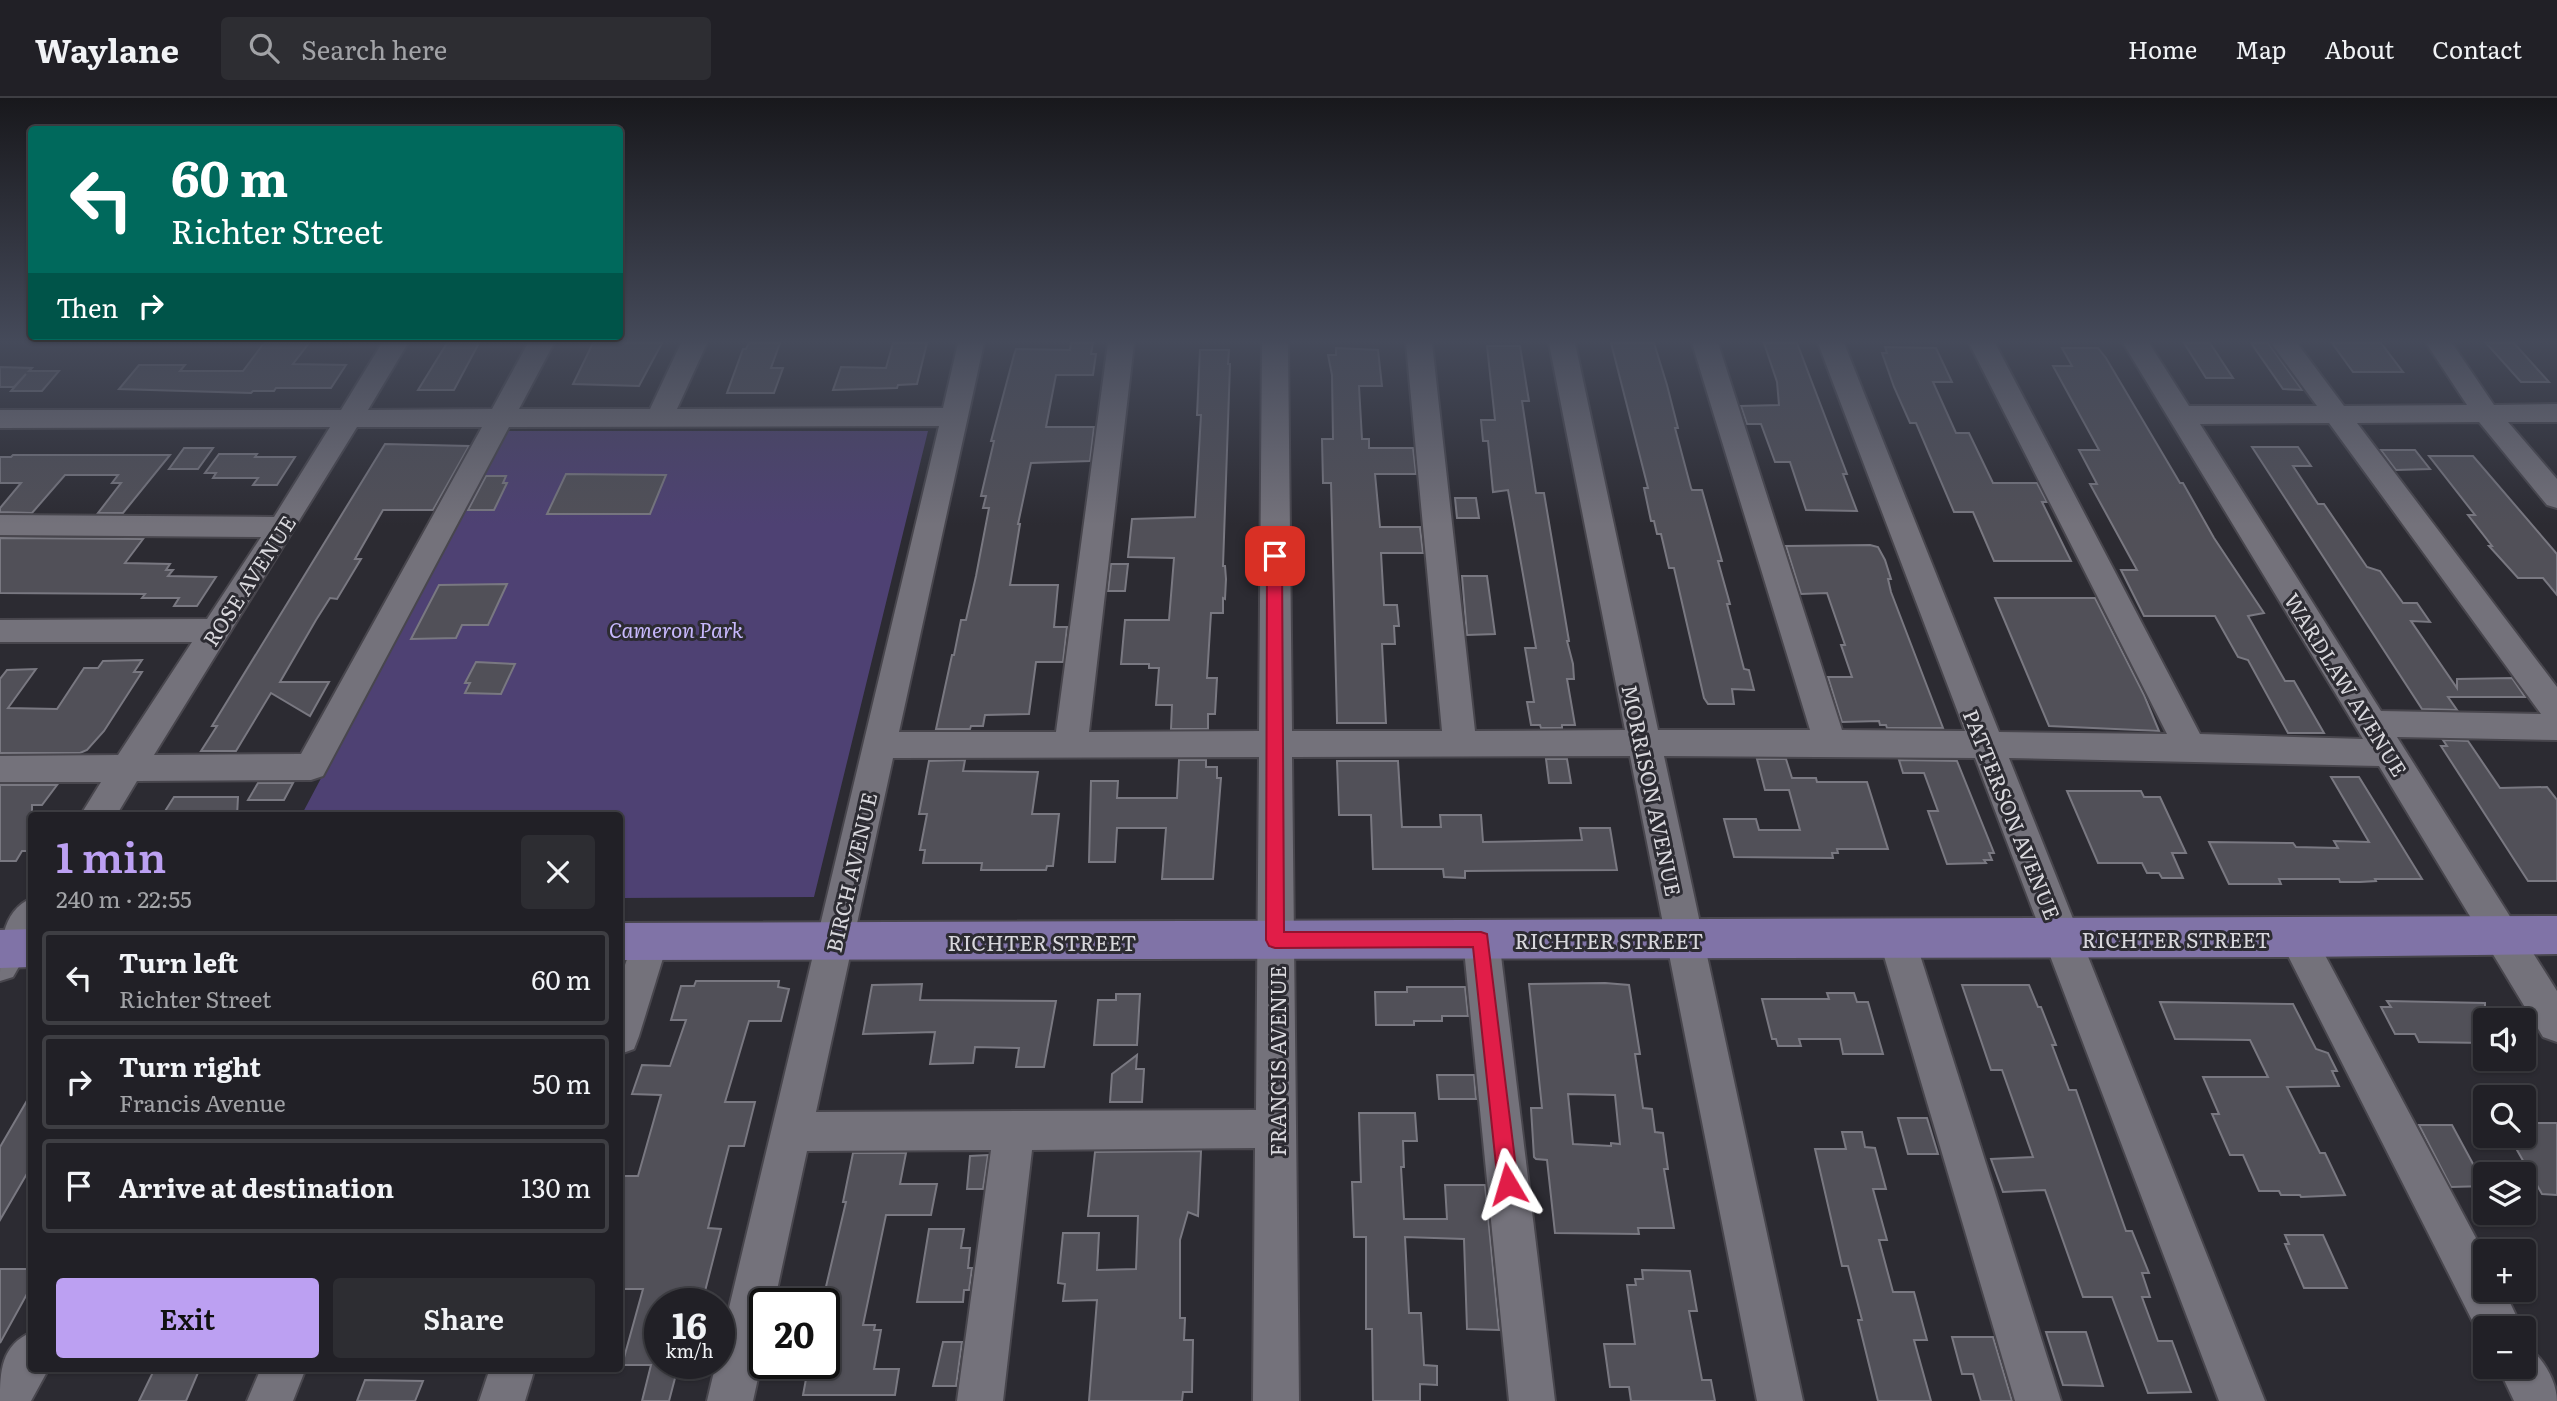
<!DOCTYPE html>
<html lang="en">
<head>
<meta charset="utf-8">
<style>
	body { margin:0; font-family:Literata,serif; background:#2d2d32; color:#f1f3f6; height:100vh; display:flex; flex-direction:column; font-size:26px; white-space:nowrap }
	* { box-sizing:border-box; margin:0 }
	p { font-size:23px; color:#a2a3a7 }
	.icon { flex:none; width:38px; height:38px; fill:none; stroke:currentColor; stroke-width:2; stroke-linecap:round; stroke-linejoin:round }
	.map { position:relative; flex:1; overflow:hidden }
	.panel { position:absolute; left:28px; top:714px; width:595px; height:560px; display:flex; flex-direction:column; background:#212026; border-radius:7px; box-shadow:0 2px 5px #0004,0 0 0 2px #3e3e43 }
	.panel>* { flex:none }
	.top-card { position:absolute; left:28px; top:28px; width:595px; height:214px; border-radius:7px; box-shadow:0 2px 5px #0004,0 0 0 2px #3e3e43; background:#00695c; color:#fff; overflow:hidden }
	.controls { position:absolute; left:2473px; top:910px; display:grid; gap:14px }
	.controls a { display:grid; place-items:center; width:63px; height:63px; border-radius:7px; background:#212026; box-shadow:0 2px 5px #0004,0 0 0 2px #3e3e43; font-size:35px }
	.speed { position:absolute; left:644px; top:1190px; display:flex; gap:14px; font-size:35px; font-weight:700; text-align:center }
	.speed>* { display:grid; place-content:center; width:91px; height:91px; border-radius:50%; background:#212026; box-shadow:0 2px 5px #0004,0 0 0 2px #3e3e43; line-height:1 }
	.speed small { font-size:18px; font-weight:400 }
	.speed .limit { border:4px solid #111; border-radius:10px; background:#fff; color:#111 }
	.pin { position:absolute; display:grid; place-items:center; width:60px; height:60px; color:#fff; margin:-30px; border-radius:14px; box-shadow:0 4px 10px #0006 }
	.me { position:absolute; width:77px; margin:-38px; rotate:353deg; stroke-linejoin:round; filter:drop-shadow(0 0 5px #0008) }
	.turn { display:flex; align-items:center; gap:24px; height:147px; padding:0 28px; font-size:32px }
	.turn .icon { width:91px; height:91px; stroke-width:2.5 }
	.turn b { display:block; font-size:49px; line-height:60px }
	.then { display:flex; align-items:center; height:66px; padding:0 28px; background:#0003; gap:14px; font-size:26px }
	.round { display:grid; place-items:center; flex:none; width:74px; height:74px; border-radius:7px; background:#2d2d32 }
	.overview { display:flex; align-items:center; justify-content:space-between; height:119px; padding:0 28px }
	h1 { font-size:42px; font-weight:600; line-height:52px; color:#bca0f2 }
	.action { display:flex; gap:14px; margin-top:auto; padding:14px 28px }
	.action a { flex:1; height:80px; border-radius:7px; background:#bca0f2; color:#111; font-size:28px; font-weight:600; line-height:80px; text-align:center }
	.action a+a { background:#2d2d32; color:#f1f3f6 }
	ul { padding:0; list-style:none }
	li { display:flex; align-items:center; gap:21px; height:94px; margin:0 14px 10px; padding:0 14px; border:4px solid #3e3e43; border-radius:7px }
	li div { flex:1 }
	li b { display:block; font-size:26px }
	li em { font-style:normal }
	header { display:flex; align-items:center; gap:42px; box-sizing:border-box; height:98px; padding:0 35px; background:#212026; border-bottom:2px solid #3e3e43 }
	header strong { font-size:33px }
	nav { display:flex; gap:38px; margin-inline-start:auto; font-size:24px }
	.search { width:490px; height:63px; background:#2d2d32; display:flex; align-items:center; gap:18px; box-sizing:border-box; padding:0 24px; border-radius:7px; color:#a2a3a7; font-size:26px }
	.map>svg:first-child { display:block }
	.green { fill:#4e4173 }
	.building { fill:#515058; stroke:#797881; stroke-width:2; fill-rule:evenodd }
	.lines { fill:none; stroke-linecap:round; stroke-linejoin:round }
	.minor-casing { stroke:#48464d; stroke-width:4 }
	.major-casing { stroke:#48464d; stroke-width:4 }
	.minor { fill:#74727b; fill-rule:evenodd }
	.major { fill:#8073a7; fill-rule:evenodd }
	.route { fill:#e11d48; stroke:#92132f; stroke-width:2 }
	.labels { text-anchor:middle; dominant-baseline:central; stroke-width:6; stroke-linejoin:round; paint-order:stroke }
	.street-label { font-size:21px; fill:#d9d8dd; stroke:#2c2b32 }
	.park-label { font-size:21px; font-style:italic; fill:#c7b8fc; stroke:#2c2b32 }
</style>
</head>
<body>
<header>
<strong>Waylane</strong>
<div class="search"><svg class="icon" aria-label="search" viewBox="0 0 24 24"><circle cx="10" cy="10" r="6"/><path d="M15 15l6 6"/></svg>Search here</div>
<nav><a>Home</a><a>Map</a><a>About</a><a>Contact</a></nav>
</header>
<div class="map">
<svg width="2557" height="1303" viewBox="0 0 2557 1303">
	<rect width="100%" height="100%" fill="#2c2b32"/>
	<polygon class="green" points="505,333 928,333 814,799 620,800 620,718 301,718"/>
	<g class="building">
		<polygon points="264,245 309,245 293,266 346,267 331,290 276,290 274,293 253,293 251,295 119,291 139,267 185,267 180,273 243,273"/>
		<polygon points="447,245 479,245 454,292 418,292"/>
		<polygon points="593,245 662,245 639,288 573,286"/>
		<polygon points="749,245 780,245 771,270 783,270 774,295 727,295 743,251 746,251"/>
		<polygon points="893,245 927,245 917,286 898,287 897,290 833,292 841,269 886,270"/>
		<polygon points="1071,245 1093,245 1091,256 1096,256 1093,277 1056,277 1046,329 1094,329 1090,363 1031,365 1018,426 1020,426 1010,487 1058,487 1054,529 1067,529 1063,564 1036,564 1029,616 985,617 983,628 971,628 970,631 936,631 952,557 954,557 961,522 966,522 976,478 989,410 983,410 986,398 981,398 994,343 991,343 1014,257 1016,251 1070,252"/>
		<polygon points="1611,245 1654,245 1667,287 1678,330 1675,330 1691,390 1692,392 1702,392 1722,463 1718,463 1730,506 1727,506 1744,571 1749,572 1754,592 1732,591 1734,606 1708,606 1704,600 1674,470 1669,470 1661,436 1657,436 1654,423 1651,423 1644,390 1648,390"/>
		<polygon points="1764,245 1797,245 1847,376 1843,376 1857,413 1806,412 1790,364 1775,364 1761,326 1747,326 1741,308 1779,307 1777,284"/>
		<polygon points="2184,245 2210,245 2233,280 2206,280"/>
		<polygon points="2251,245 2268,245 2302,292 2283,291"/>
		<polygon points="2332,245 2381,245 2403,274 2353,274"/>
		<polygon points="2486,245 2514,245 2549,284 2521,284"/>
		<polygon points="1487,248 1520,248 1529,303 1522,303 1536,395 1544,395 1569,543 1567,543 1573,566 1574,581 1567,581 1575,627 1562,627 1562,630 1541,630 1540,627 1531,627 1527,604 1534,604 1525,550 1536,550 1508,392 1493,394 1488,343 1483,343 1481,322 1495,322"/>
		<polygon points="1885,249 1936,250 1952,284 1933,284 1956,335 1969,335 1993,385 2037,385 2047,404 2042,404 2071,463 1994,463 1973,414 1954,414 1916,325 1910,325 1894,289 1882,255 1887,255"/>
		<polygon points="1336,250 1378,252 1382,288 1359,288 1362,341 1369,341 1369,350 1413,350 1416,376 1375,376 1380,429 1420,429 1423,455 1381,455 1384,507 1397,507 1399,528 1394,528 1395,546 1382,546 1386,625 1337,625 1337,622 1331,385 1323,385 1322,341 1333,341 1332,277 1328,257 1336,257"/>
		<polygon points="2062,250 2098,250 2106,260 2180,385 2183,385 2214,440 2264,515 2248,518 2285,583 2294,583 2324,635 2288,635 2248,562 2238,559 2215,518 2144,518 2121,472 2137,472 2090,386 2097,386 2079,352 2099,352 2053,268 2072,268"/>
		<polygon points="1200,252 1229,252 1228,266 1230,266 1223,468 1225,468 1226,481 1225,501 1223,500 1223,515 1211,515 1207,580 1217,580 1215,616 1208,616 1208,631 1171,631 1172,607 1156,607 1159,570 1149,570 1149,566 1121,566 1125,522 1169,522 1174,460 1128,459 1132,421 1195,419 1201,317 1197,317"/>
		<polygon points="0,269 32,270 29,273 59,273 42,293 11,293 26,276 14,289 0,289"/>
		<polygon points="385,346 469,348 433,412 383,412 355,461 361,461 337,501 330,500 316,522 280,584 329,584 310,618 271,595 236,653 201,653 217,628 212,628"/>
		<polygon points="2252,349 2298,349 2311,368 2293,368 2318,406 2324,406 2367,469 2380,473 2403,505 2417,505 2430,524 2411,523 2457,590 2457,581 2512,580 2525,599 2448,599 2457,612 2422,611"/>
		<polygon points="184,350 213,350 198,371 169,371"/>
		<polygon points="2381,352 2415,352 2430,371 2396,372"/>
		<polygon points="219,356 257,356 255,359 295,359 277,387 253,387 258,380 213,380 216,375 205,375"/>
		<polygon points="13,357 170,357 123,415 98,415 121,385 112,385 118,377 65,377 32,415 0,414 0,410 21,385 0,385 0,359 11,359"/>
		<polygon points="2429,358 2473,358 2557,456 2557,497 2543,480 2518,480 2489,448 2492,448 2468,417 2475,417"/>
		<polygon points="566,376 666,377 650,416 547,416"/>
		<polygon points="486,378 506,378 503,385 507,385 494,412 468,412"/>
		<polygon points="1455,400 1476,400 1479,420 1457,420"/>
		<polygon points="0,440 143,441 125,465 170,466 166,472 173,472 168,478 216,479 197,508 174,508 179,500 142,500 145,496 0,495"/>
		<polygon points="1870,447 1878,449 1885,462 1891,481 1888,481 1891,494 1943,630 1887,630 1886,627 1880,627 1879,623 1842,624 1828,579 1852,579 1841,547 1845,547 1827,495 1801,496 1786,448"/>
		<polygon points="1111,466 1128,466 1125,493 1108,493"/>
		<polygon points="1462,478 1487,478 1495,536 1467,537"/>
		<polygon points="507,486 488,527 462,527 456,540 411,541 439,487"/>
		<polygon points="1995,500 2095,500 2144,597 2159,633 2049,628"/>
		<polygon points="142,562 134,574 142,574 104,633 87,652 80,655 0,655 0,581 7,572 36,571 8,610 57,611 84,570 98,570 103,563"/>
		<polygon points="476,564 515,566 501,596 465,595 470,585 465,585"/>
		<polygon points="2443,642 2468,643 2500,690 2547,689 2557,702 2557,783 2528,783 2441,648 2447,648"/>
		<polygon points="1546,661 1567,661 1571,685 1549,685"/>
		<polygon points="1757,661 1786,661 1792,680 1816,680 1817,684 1867,684 1888,751 1837,751 1838,755 1832,755 1833,760 1734,759 1724,721 1756,721 1759,732 1800,732 1789,692 1765,692"/>
		<polygon points="965,662 963,673 1038,674 1032,716 1059,716 1053,768 1047,768 1046,772 981,772 982,765 923,765 925,752 920,752 927,716 919,716 929,663"/>
		<polygon points="1179,662 1206,662 1206,669 1217,669 1217,680 1221,680 1213,781 1162,781 1166,730 1117,730 1115,764 1089,764 1091,683 1118,683 1117,700 1177,700"/>
		<polygon points="1899,662 1957,663 1994,755 1989,755 1992,762 1984,762 1986,765 1947,766 1928,713 1938,713 1924,675 1903,675"/>
		<polygon points="1337,663 1398,663 1402,729 1441,729 1440,717 1481,717 1483,744 1582,742 1580,730 1610,730 1617,772 1465,773 1465,780 1444,779 1443,771 1373,771 1371,717 1339,717"/>
		<polygon points="2331,679 2359,679 2422,781 2375,781 2376,783 2360,784 2340,784 2339,781 2279,781 2281,786 2229,786 2209,744 2293,745 2296,749 2338,750 2334,743 2369,744"/>
		<polygon points="258,685 293,685 284,702 248,702"/>
		<polygon points="0,687 57,687 42,707 32,707 32,753 22,753 16,763 0,763"/>
		<polygon points="2067,693 2141,693 2144,699 2160,699 2186,755 2172,755 2183,780 2162,780 2159,775 2147,775 2142,765 2098,765"/>
		<polygon points="174,699 238,699 237,718 162,718"/>
		<polygon points="696,883 779,883 778,889 789,891 781,923 749,923 725,1004 755,1004 744,1048 729,1048 708,1130 721,1131 703,1201 660,1200 660,1265 679,1265 669,1303 642,1303 651,1267 622,1267 643,1191 620,1191 620,1078 638,1078 661,997 632,996 642,967 670,968 686,922 671,922 681,888 694,888"/>
		<path d="M1605,885L1629,887L1640,956H1635L1643,1010L1652,1011L1655,1034L1663,1035L1668,1071H1664L1674,1130H1638L1639,1136L1555,1135L1547,1062L1536,1061L1534,1059L1531,1010H1542L1529,886ZM1568,996L1615,997L1620,1046L1611,1045V1048L1573,1046Z"/>
		<polygon points="922,886 920,902 1056,903 1044,969 1016,969 1019,950 975,949 973,965 930,966 935,934 863,936 872,887"/>
		<polygon points="1962,887 2029,887 2038,909 2041,909 2056,947 2052,947 2069,992 2076,992 2126,1133 2132,1133 2149,1175 2142,1175 2150,1199 2142,1199 2158,1243 2172,1243 2191,1294 2148,1295 2112,1199 2083,1199 2045,1092 2003,1094 1991,1061 2033,1059 2002,972 1991,972"/>
		<polygon points="1407,889 1465,889 1468,918 1442,918 1442,923 1414,923 1414,927 1376,927 1375,894 1407,894"/>
		<polygon points="1827,895 1854,895 1857,904 1868,904 1883,956 1843,956 1840,941 1799,941 1801,948 1778,948 1776,941 1772,941 1762,901 1829,901"/>
		<polygon points="1116,896 1140,896 1137,947 1094,947 1098,902 1116,902"/>
		<polygon points="2387,903 2485,905 2485,945 2419,944 2415,936 2395,936 2381,909 2391,909"/>
		<polygon points="2160,904 2293,906 2316,951 2328,955 2337,973 2332,973 2339,988 2287,989 2320,1055 2325,1055 2345,1097 2301,1099 2300,1097 2281,1097 2279,1093 2259,1093 2243,1057 2230,1057 2212,1016 2219,1016 2203,979 2268,979 2250,942 2175,941"/>
		<polygon points="1137,957 1136,971 1144,971 1142,1004 1110,1004 1112,976"/>
		<polygon points="1437,977 1474,977 1476,1001 1439,1001"/>
		<polygon points="32,994 32,1067 0,1122 0,1049"/>
		<polygon points="1359,1015 1415,1015 1417,1043 1403,1043 1404,1069 1401,1069 1404,1121 1447,1121 1445,1087 1485,1087 1499,1232 1467,1231 1464,1141 1405,1139 1409,1215 1421,1215 1424,1267 1437,1268 1437,1287 1420,1286 1420,1303 1373,1303 1372,1231 1366,1231 1366,1139 1354,1139 1352,1084 1361,1084"/>
		<polygon points="1898,1020 1927,1020 1938,1056 1908,1056"/>
		<polygon points="2527,1025 2557,1025 2557,1097 2542,1096 2509,1038 2534,1038"/>
		<polygon points="2419,1027 2452,1027 2485,1088 2451,1089"/>
		<polygon points="1842,1034 1862,1034 1865,1049 1875,1050 1886,1091 1873,1091 1887,1142 1879,1142 1893,1194 1914,1194 1927,1242 1914,1242 1931,1303 1878,1303 1858,1222 1862,1222 1848,1168 1842,1168 1815,1051 1846,1051"/>
		<polygon points="1201,1053 1198,1118 1188,1114 1180,1142 1180,1220 1185,1220 1184,1242 1193,1242 1192,1294 1183,1294 1182,1303 1089,1303 1097,1202 1063,1203 1065,1186 1058,1185 1063,1135 1099,1135 1097,1172 1136,1171 1138,1118 1088,1118 1095,1054"/>
		<polygon points="853,1055 906,1055 900,1086 937,1086 931,1117 886,1117 863,1227 875,1227 874,1232 881,1232 874,1271 899,1271 895,1297 803,1297 809,1265 824,1265 824,1197 846,1104 843,1104"/>
		<polygon points="988,1057 983,1091 967,1091 970,1058"/>
		<polygon points="929,1131 964,1131 961,1150 970,1150 968,1170 972,1170 969,1192 964,1192 963,1204 917,1204"/>
		<polygon points="2285,1137 2323,1137 2347,1190 2304,1190 2285,1146 2289,1146"/>
		<polygon points="0,1171 32,1171 32,1196 27,1196 0,1245"/>
		<polygon points="1642,1172 1690,1173 1697,1213 1689,1213 1702,1282 1711,1282 1715,1303 1631,1303 1629,1289 1610,1289 1604,1246 1635,1246 1627,1187 1636,1187 1635,1181 1643,1181"/>
		<polygon points="2046,1234 2086,1234 2103,1288 2063,1287"/>
		<polygon points="1952,1239 1993,1239 2012,1303 1981,1303 1973,1276 1962,1276"/>
		<polygon points="943,1244 962,1244 956,1288 933,1288"/>
		<polygon points="155,1270 200,1270 186,1303 139,1303"/>
		<polygon points="365,1282 423,1283 415,1303 357,1303"/>
	</g>
	<g class="lines">
		<defs>
			<g id="minor">
				<path d="M382,245H408L368,312L492,311L528,245H554L519,311H650L681,245H707L677,311L943,310L958,245H984L899,634H1056L1108,245H1134L1089,634L1259,633L1262,245H1288L1292,633H1442L1406,245H1432L1475,633L1625,632L1549,245H1575L1658,632H1810L1692,245H1718L1842,632L1965,633L1818,245H1844L1999,634L2167,636L1969,245H1995L2200,636L2363,641L2123,245H2149L2189,308H2317L2271,245H2297L2344,308L2467,307L2426,245H2452L2494,307L2557,306V324H2508L2557,381V410L2547,407L2479,324L2357,325L2557,589V642L2397,639L2557,893V944L2543,939L2379,668L2009,660L2265,1303H2219L1975,660L1664,658L1803,1303H1757L1630,658L1292,659L1299,1303H1253L1255,1050L1032,1052L1003,1303H957L991,1052L807,1053L774,1206H765V1248L753,1303H707L716,1265H719V1252L939,328L509,329L323,678L311,682L137,683L116,718H80L101,684H0V658L118,657L192,544H0V522L207,521L261,439L0,437V417L274,419L330,329L0,330V312H341ZM2329,325L2541,616L2381,613L2200,326ZM357,329H482L301,656L154,657ZM1259,659L1256,1012L816,1014L893,660Z"/>
				<path d="M32,800V846L13,879L0,883C0,851 0,813 32,800Z"/>
				<polygon points="2297,824 2310,829 2485,1157 2485,1192 2504,1192 2522,1230 2485,1230 2484,1246 2279,840 2284,829"/>
				<polygon points="1481,825 1494,830 1499,841 1555,1303 1509,1303 1463,841 1468,830"/>
				<polygon points="1897,825 1910,830 1915,841 2061,1303 2015,1303 1879,841 1884,830"/>
				<polygon points="650,828 663,833 668,844 639,938 634,951 620,956 620,881 637,833"/>
				<path d="M32,1234V1270L48,1272L31,1303H0C0,1273 1,1247 32,1234Z"/>
				<path d="M2524,1248C2541,1255 2557,1283 2557,1303H2514L2498,1269H2524Z"/>
				<polygon points="261,1270 306,1270 293,1303 247,1303"/>
				<polygon points="490,1270 535,1270 525,1303 479,1303"/>
			</g>
			<g id="major">
				<polygon points="2557,818 2557,856 2297,859 620,862 620,825"/>
				<polygon points="32,831 32,869 0,870 0,832"/>
			</g>
		</defs>
		<use href="#minor" class="minor-casing"/>
		<use href="#major" class="major-casing"/>
		<use href="#minor" class="minor"/>
		<use href="#major" class="major"/>
	</g>
	<linearGradient id="sky" x2="0" y2="1"><stop stop-color="#18181c"/><stop offset="0.57" stop-color="#454a5a"/><stop offset="1" stop-color="#454a5a" stop-opacity="0"/></linearGradient>
	<rect width="2557" height="427" fill="url(#sky)"/>
	<polygon class="route" points="1275,453 1282,458 1284,834 1481,834 1487,836 1518,1086 1515,1093 1508,1095 1501,1093 1498,1086 1473,849 1275,850 1269,848 1266,842 1267,458"/>
	<g class="labels">
		<g class="street-label">
			<text transform="translate(248 482) rotate(-57)">ROSE AVENUE</text>
			<text transform="translate(2347 586) rotate(58)">WARDLAW AVENUE</text>
			<text transform="translate(1653 692) rotate(78)">MORRISON AVENUE</text>
			<text transform="translate(2013 716) rotate(68)">PATTERSON AVENUE</text>
			<text transform="translate(850 774) rotate(-77)">BIRCH AVENUE</text>
			<text x="2176" y="840">RICHTER STREET</text>
			<text x="1609" y="841">RICHTER STREET</text>
			<text x="1042" y="843">RICHTER STREET</text>
			<text transform="translate(1276 963) rotate(-90)">FRANCIS AVENUE</text>
		</g>
		<g class="park-label">
			<text x="676" y="530">Cameron Park</text>
		</g>
	</g>
</svg>
<div class="controls">
<a><svg class="icon" aria-label="sound" viewBox="0 0 24 24"><path d="M4 9h4l5-4v14l-5-4H4zM17 9q2 3 0 6"/></svg></a>
<a><svg class="icon" aria-label="search" viewBox="0 0 24 24"><circle cx="10" cy="10" r="6"/><path d="M15 15l6 6"/></svg></a>
<a><svg class="icon" aria-label="layers" viewBox="0 0 24 24"><path d="M12 4l9 5-9 5-9-5zM3 14l9 5 9-5"/></svg></a>
<a>+</a>
<a>−</a>
</div>
<div class="speed"><div>16<small>km/h</small></div><div class="limit">20</div></div>
<div class="pin" style="left:1275px;top:458px;background:#d93025"><svg class="icon" aria-label="arrive" viewBox="0 0 24 24"><path d="M6 21V4h12l-3 4 3 4H6"/></svg></div>
<svg class="me" style="left:1508px;top:1086px" viewBox="-20 -20 40 40"><path d="M0-17L14 15 0 8-14 15z" fill="#e11d48" stroke="#fff" stroke-width="4"/></svg>
<div class="top-card">
<div class="turn"><svg class="icon" aria-label="left" viewBox="0 0 24 24"><path d="M17 20v-9H6M10 6l-5 5 5 5"/></svg><div><b>60 m</b>Richter Street</div></div>
<div class="then">Then<svg class="icon" aria-label="right" viewBox="0 0 24 24"><path d="M7 20v-9h11M14 6l5 5-5 5"/></svg></div>
</div>
<section class="panel">
<div class="overview"><div><h1>1 min</h1><p>240 m · 22:55</p></div><a class="round"><svg class="icon" aria-label="close" viewBox="0 0 24 24"><path d="M6 6l12 12M18 6L6 18"/></svg></a></div>
<ul>
<li><svg class="icon" aria-label="left" viewBox="0 0 24 24"><path d="M17 20v-9H6M10 6l-5 5 5 5"/></svg><div><b>Turn left</b><p>Richter Street</p></div><em>60 m</em></li>
<li><svg class="icon" aria-label="right" viewBox="0 0 24 24"><path d="M7 20v-9h11M14 6l5 5-5 5"/></svg><div><b>Turn right</b><p>Francis Avenue</p></div><em>50 m</em></li>
<li><svg class="icon" aria-label="arrive" viewBox="0 0 24 24"><path d="M6 21V4h12l-3 4 3 4H6"/></svg><div><b>Arrive at destination</b></div><em>130 m</em></li>
</ul>
<div class="action"><a>Exit</a><a>Share</a></div>
</section>
</div>
</body>
</html>
